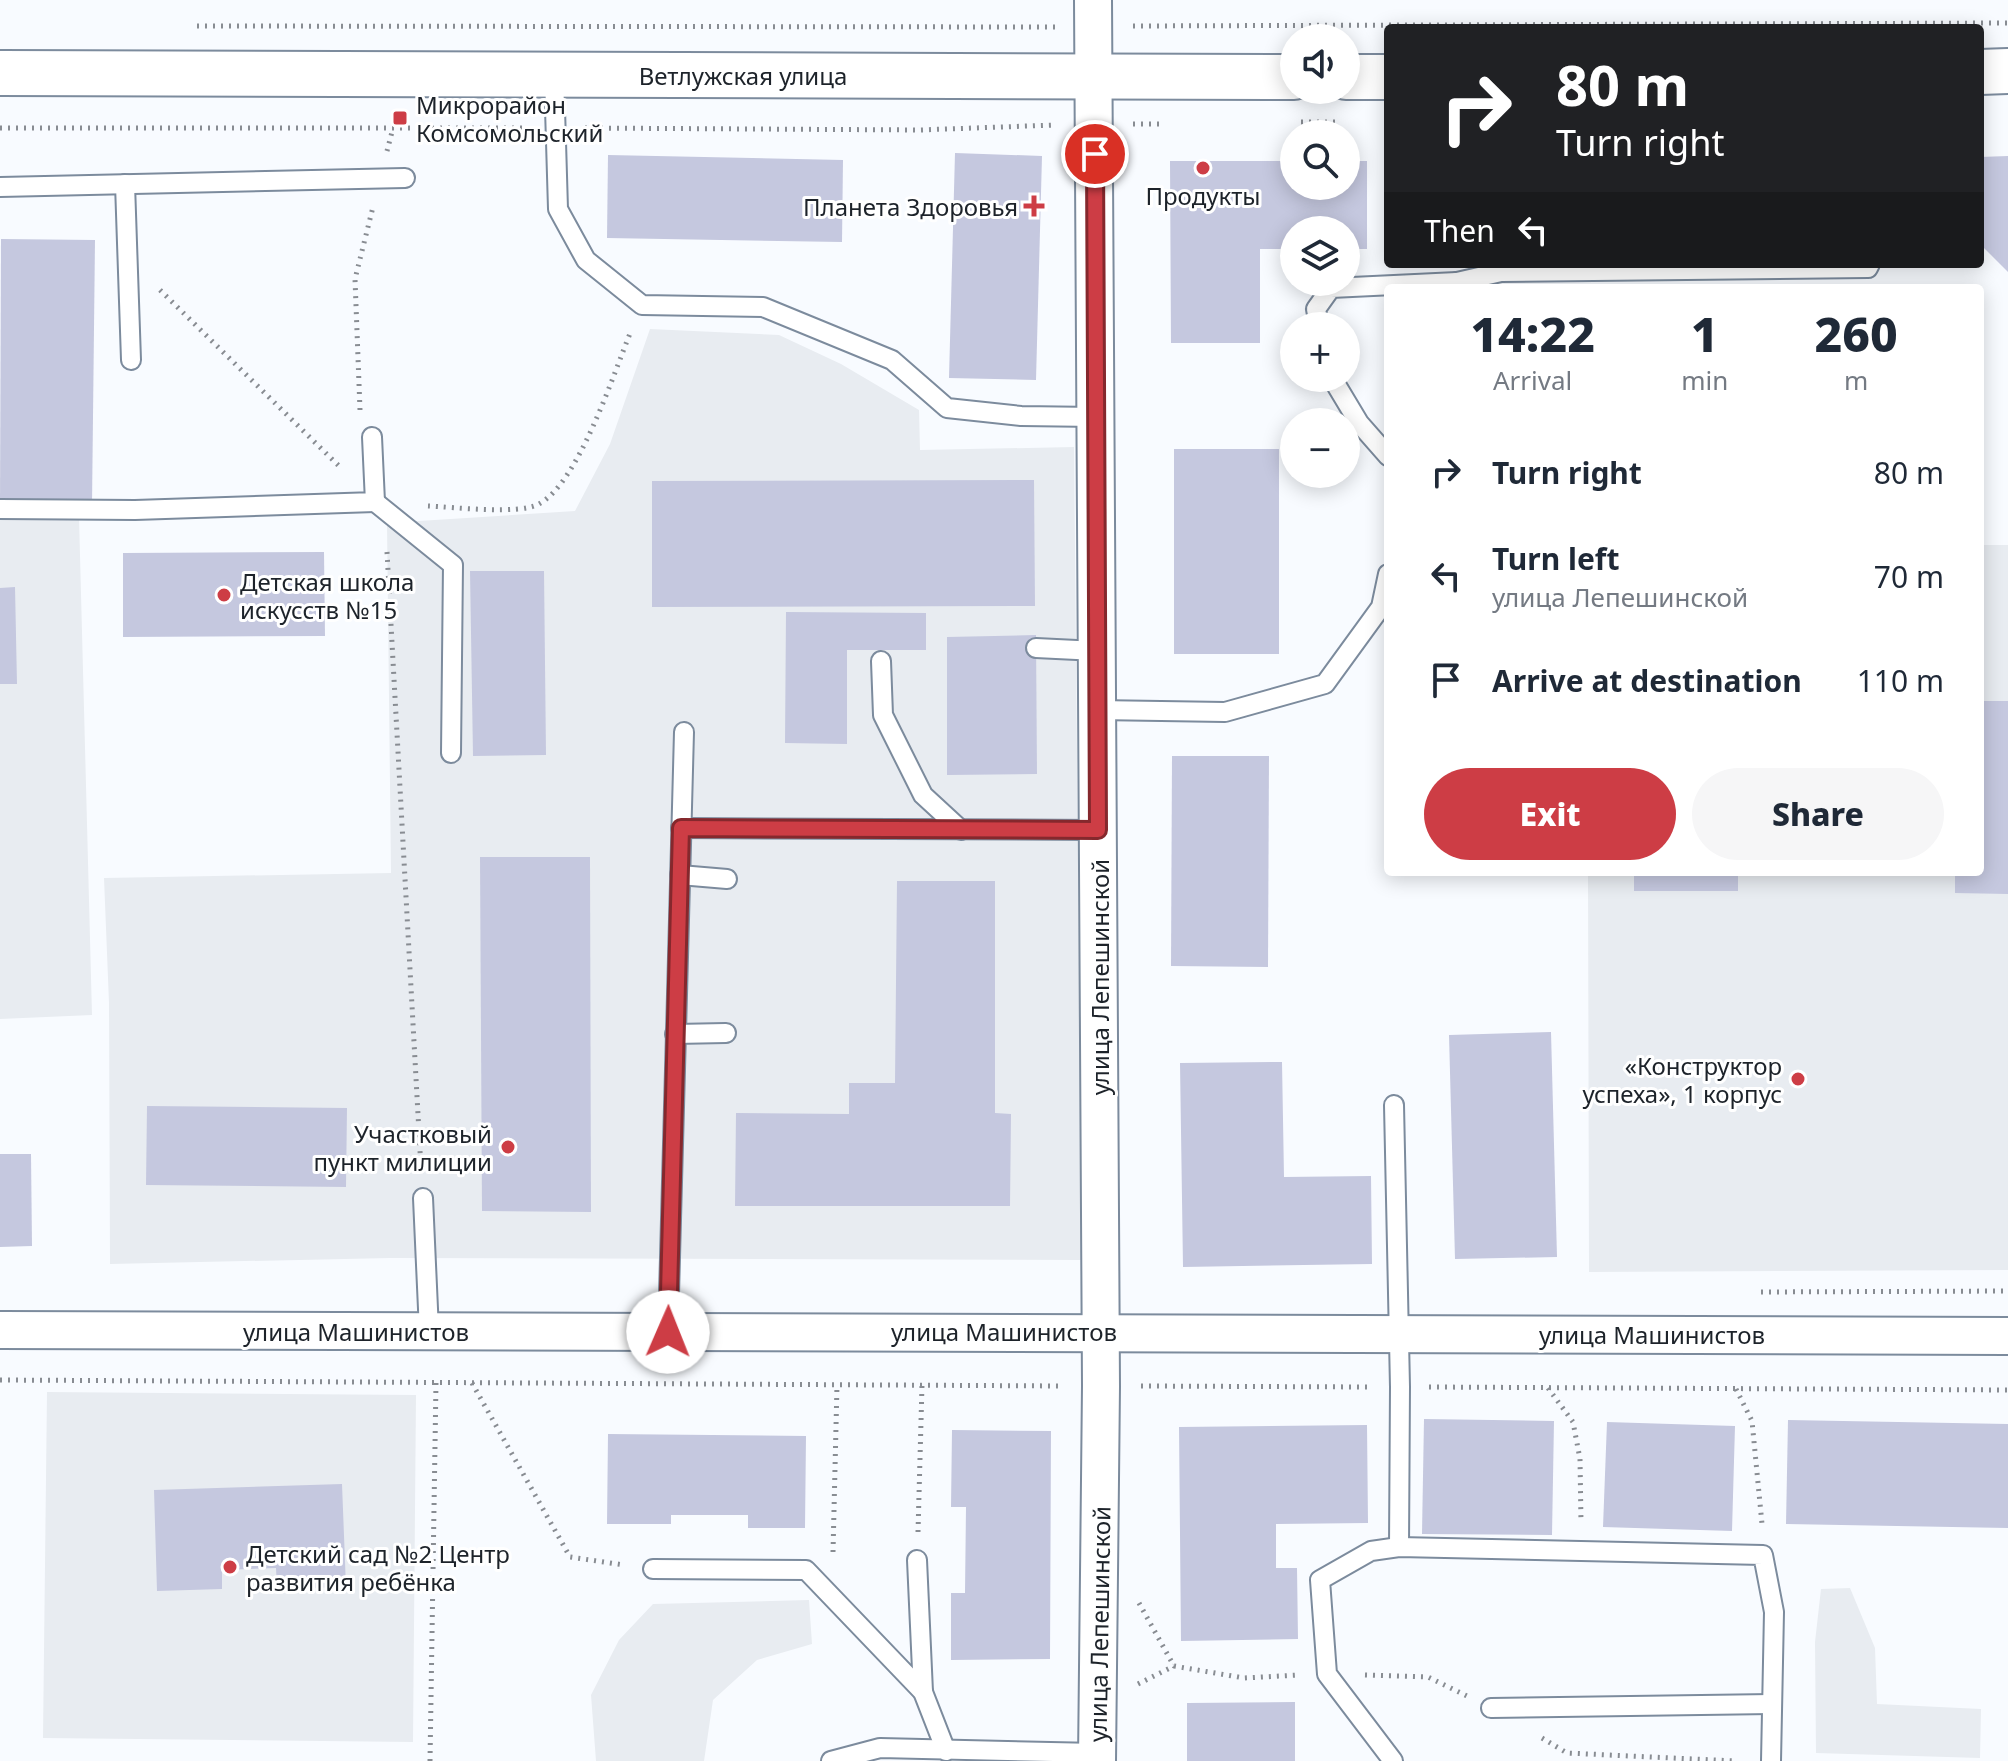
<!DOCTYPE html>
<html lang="en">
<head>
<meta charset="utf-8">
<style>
	body { margin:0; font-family:"Noto Sans",sans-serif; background:#f6f6f7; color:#1f2937; height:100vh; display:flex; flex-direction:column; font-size:30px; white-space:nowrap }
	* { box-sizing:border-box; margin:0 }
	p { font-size:26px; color:#747a83 }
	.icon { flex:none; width:44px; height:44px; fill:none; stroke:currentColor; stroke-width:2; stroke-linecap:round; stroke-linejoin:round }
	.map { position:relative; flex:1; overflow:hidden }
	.panel { position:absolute; left:1384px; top:284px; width:600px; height:592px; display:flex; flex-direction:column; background:#fff; border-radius:8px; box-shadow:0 4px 20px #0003 }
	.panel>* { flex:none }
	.top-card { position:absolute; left:1384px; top:24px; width:600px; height:244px; border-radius:8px; box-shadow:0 4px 20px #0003; background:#202124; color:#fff; overflow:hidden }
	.fabs { position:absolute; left:1280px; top:24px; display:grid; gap:16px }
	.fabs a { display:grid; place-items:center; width:80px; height:80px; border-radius:50%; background:#fff; box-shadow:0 4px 20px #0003; font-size:40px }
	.pin { position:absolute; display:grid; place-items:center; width:68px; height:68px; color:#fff; margin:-34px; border:4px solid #fff; border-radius:50%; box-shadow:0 2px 8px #0007 }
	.me { position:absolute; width:88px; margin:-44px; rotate:1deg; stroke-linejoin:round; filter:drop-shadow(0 0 6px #0008) }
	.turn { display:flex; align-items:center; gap:28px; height:168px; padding:0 40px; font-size:36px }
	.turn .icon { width:104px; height:104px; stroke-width:2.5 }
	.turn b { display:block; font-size:56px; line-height:68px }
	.then { display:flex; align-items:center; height:76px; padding:0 40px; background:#0003; gap:16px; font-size:30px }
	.eta { display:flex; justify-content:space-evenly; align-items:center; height:136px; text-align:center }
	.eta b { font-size:48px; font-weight:800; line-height:56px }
	.primary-button { display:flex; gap:16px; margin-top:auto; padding:16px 40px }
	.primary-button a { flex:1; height:92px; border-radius:48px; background:#cd3d45; color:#fff; font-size:32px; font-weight:800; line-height:92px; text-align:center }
	.primary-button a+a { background:#f6f6f7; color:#1f2937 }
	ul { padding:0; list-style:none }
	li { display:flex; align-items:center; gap:24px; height:104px; padding:0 40px }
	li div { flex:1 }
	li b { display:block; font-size:30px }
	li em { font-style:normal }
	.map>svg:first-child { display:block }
	.built { fill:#e8ecf1 }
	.building { fill:#c5c8df }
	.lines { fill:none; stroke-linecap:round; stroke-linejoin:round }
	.service-casing { stroke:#7c8b9d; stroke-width:22 }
	.minor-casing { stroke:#7c8b9d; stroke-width:40 }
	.secondary-casing { stroke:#7c8b9d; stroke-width:48 }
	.path { stroke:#888c92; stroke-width:5; stroke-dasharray:2 6; stroke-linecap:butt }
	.service { stroke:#fff; stroke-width:18 }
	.minor { stroke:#fff; stroke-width:36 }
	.secondary { stroke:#fff; stroke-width:44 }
	.route-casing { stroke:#85282d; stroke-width:20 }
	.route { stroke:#cd3d45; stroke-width:14 }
	.poi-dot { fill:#cd3d45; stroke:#fff; stroke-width:3 }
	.labels { text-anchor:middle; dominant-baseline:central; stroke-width:6; stroke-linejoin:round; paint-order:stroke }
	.street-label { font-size:24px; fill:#1d232a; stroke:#fff }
	.poi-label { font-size:24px; fill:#1d232a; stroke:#fff; text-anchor:start }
</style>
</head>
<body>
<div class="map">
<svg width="2008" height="1761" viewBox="0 0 2008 1761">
	<rect width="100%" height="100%" fill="#f8fbff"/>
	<g class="built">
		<polygon points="650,329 779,335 841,364 919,410 920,450 1074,447 1082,1260 390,1258 110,1264 109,1003 104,878 391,873 387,523 575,511 610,444"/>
		<polygon points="0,515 79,517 92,1015 0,1019"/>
		<polygon points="1982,545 2008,545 2008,1270 1589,1272 1588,872 1980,872"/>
		<polygon points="47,1392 416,1395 413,1742 43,1738"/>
		<polygon points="1850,1588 1875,1648 1877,1704 1981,1709 1980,1758 1816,1753 1815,1642 1821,1589"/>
		<polygon points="809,1600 812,1644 757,1660 713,1700 704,1761 596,1761 591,1695 619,1640 653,1604"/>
	</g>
	<g class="building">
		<polygon points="955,153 1042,156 1036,380 949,378"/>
		<polygon points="608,155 843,160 842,242 607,238"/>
		<polygon points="2008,156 2008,272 1980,244 1980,157"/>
		<polygon points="1170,161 1294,161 1294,186 1346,186 1346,161 1367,161 1367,249 1346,249 1346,230 1294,230 1294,249 1260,249 1260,343 1171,343"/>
		<polygon points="1,239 95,240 92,505 0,504"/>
		<rect x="1174" y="449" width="105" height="205"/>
		<polygon points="1034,480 1035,606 652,607 652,481"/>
		<polygon points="324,552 325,636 123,637 123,553"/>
		<polygon points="470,571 544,571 546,755 473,756"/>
		<polygon points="15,587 17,684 0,684 0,588"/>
		<polygon points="786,612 926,613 926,650 847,650 847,744 785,743"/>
		<polygon points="1036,635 1037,774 947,775 947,637"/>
		<polygon points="1980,701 2008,701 2008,894 1955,893 1955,872 1980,872"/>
		<polygon points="1172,756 1269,756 1268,967 1171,966"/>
		<polygon points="480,857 590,857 591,1212 482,1211"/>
		<rect x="1634" y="872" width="104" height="19"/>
		<polygon points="897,881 995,881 995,1113 1011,1114 1010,1206 735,1206 736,1113 849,1114 849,1083 895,1083"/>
		<polygon points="1551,1032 1557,1257 1455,1259 1449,1035"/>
		<polygon points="1282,1062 1284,1177 1371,1176 1372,1264 1183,1267 1180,1063"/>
		<polygon points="147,1106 347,1108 346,1187 146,1185"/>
		<polygon points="0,1154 31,1154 32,1246 0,1247"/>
		<polygon points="1424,1419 1554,1421 1552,1535 1422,1534"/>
		<polygon points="1788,1420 2008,1424 2008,1528 1786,1524"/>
		<polygon points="1607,1422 1735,1426 1732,1531 1603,1527"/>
		<polygon points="1367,1425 1368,1523 1276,1524 1276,1568 1297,1568 1298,1639 1181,1641 1179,1427"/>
		<polygon points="952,1430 1051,1431 1050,1659 951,1660 951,1593 965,1593 966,1507 951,1507"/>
		<polygon points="608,1434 806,1436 805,1528 748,1528 748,1515 671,1515 671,1524 607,1524"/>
		<polygon points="342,1484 346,1587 277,1589 276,1568 222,1570 222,1589 157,1591 154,1490"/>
		<polygon points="1295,1702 1295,1761 1187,1761 1187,1703"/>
	</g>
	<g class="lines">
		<defs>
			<g id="service">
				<polyline points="554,75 558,209 586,260 642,305 763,307 892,360 947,408 1021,416 1096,417"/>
				<polyline points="125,184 131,360"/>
				<polyline points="0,187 405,178"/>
				<polyline points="1455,288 1457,282 1501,272 1868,268 1870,264"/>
				<polyline points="1319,326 1316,309 1331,288 1457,282"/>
				<polyline points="1332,378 1359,423 1388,456"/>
				<polyline points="375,502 453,565 451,753"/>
				<polyline points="0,509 135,510 375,502 372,437"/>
				<polyline points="1036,648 1097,651"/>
				<polyline points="881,661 883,715 923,795 961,830"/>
				<polyline points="1097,710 1225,712 1325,684 1381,607 1388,574"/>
				<polyline points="681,828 1098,830"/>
				<polyline points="680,875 727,879"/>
				<polyline points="675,1034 726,1033"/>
				<polyline points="1394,1105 1400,1387 1399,1547"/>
				<polyline points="423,1198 429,1331"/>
				<polyline points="668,1332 684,732"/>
				<polyline points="917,1560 923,1692"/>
				<polyline points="653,1569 806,1570 923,1692 946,1751"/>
				<polyline points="1491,1708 1772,1704"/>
				<polyline points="831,1761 880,1748 1097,1753"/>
				<polyline points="1393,1761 1327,1674 1320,1580 1371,1551 1399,1547 1763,1555 1774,1612 1771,1761"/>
			</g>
			<g id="minor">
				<polyline points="1093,0 1101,1386 1097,1761"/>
				<polyline points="0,1330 2008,1336"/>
			</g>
			<g id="secondary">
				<polyline points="1980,72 2008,71"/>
				<polyline points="0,73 1294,77"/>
				<polyline points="1346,77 1388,77"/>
			</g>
		</defs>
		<use href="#service" class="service-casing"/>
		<use href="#minor" class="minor-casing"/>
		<use href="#secondary" class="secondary-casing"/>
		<g class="path">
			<polyline points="197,26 1055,27"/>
			<polyline points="1133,26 2008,23"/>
			<polyline points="1301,122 1339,122"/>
			<polyline points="1133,124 1159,124"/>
			<polyline points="0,128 527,128"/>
			<polyline points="585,128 920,130 1055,125"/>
			<polyline points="387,151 393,128"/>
			<polyline points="160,290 341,468"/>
			<polyline points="360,410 355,279 373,207"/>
			<path d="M428,506C453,507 519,515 539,504C579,482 613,375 631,331"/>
			<polyline points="387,552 421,1169"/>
			<polyline points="1761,1292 2008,1291"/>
			<polyline points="0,1380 1063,1386"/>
			<polyline points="472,1383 570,1557 624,1565"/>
			<polyline points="1141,1386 1371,1387"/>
			<polyline points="1429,1387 2008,1390"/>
			<polyline points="1548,1388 1573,1422 1580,1459 1581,1523"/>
			<polyline points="1736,1389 1752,1421 1762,1524"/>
			<polyline points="918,1532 922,1385"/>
			<polyline points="833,1552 837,1385"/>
			<polyline points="1139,1603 1174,1666 1244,1678 1299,1675"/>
			<polyline points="1365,1675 1428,1677 1467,1696"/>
			<polyline points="1138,1684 1174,1666"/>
			<polyline points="1542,1738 1567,1753 1735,1761"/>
			<polyline points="430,1761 436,1382"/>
		</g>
		<use href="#service" class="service"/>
		<use href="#minor" class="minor"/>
		<use href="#secondary" class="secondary"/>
	</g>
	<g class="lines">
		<defs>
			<polyline id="route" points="668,1332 681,828 1098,830 1095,154"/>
		</defs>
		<use href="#route" class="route-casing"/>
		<use href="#route" class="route"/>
	</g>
	<g class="poi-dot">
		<rect x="392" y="110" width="16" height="16" rx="4"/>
		<circle cx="1203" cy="168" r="8"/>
		<path d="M1030 194h8v8h8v8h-8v8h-8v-8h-8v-8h8z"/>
		<circle cx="224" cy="595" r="8"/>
		<circle cx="1798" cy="1079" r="8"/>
		<circle cx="508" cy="1147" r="8"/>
		<circle cx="230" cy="1567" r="8"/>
	</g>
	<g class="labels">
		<g class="street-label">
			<text x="743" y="75">Ветлужская улица</text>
			<text transform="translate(1099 977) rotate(-90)">улица Лепешинской</text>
			<text x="356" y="1331">улица Машинистов</text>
			<text x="1004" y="1331">улица Машинистов</text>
			<text x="1652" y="1334">улица Машинистов</text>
			<text transform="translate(1099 1624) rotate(-89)">улица Лепешинской</text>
		</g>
		<g class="poi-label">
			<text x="416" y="104">Микрорайон<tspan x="416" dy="28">Комсомольский</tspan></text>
			<text x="1203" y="195" text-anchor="middle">Продукты</text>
			<text x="1018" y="206" text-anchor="end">Планета Здоровья</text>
			<text x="240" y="581">Детская школа<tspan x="240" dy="28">искусств №15</tspan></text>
			<text x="1782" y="1065" text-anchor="end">«Конструктор<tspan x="1782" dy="28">успеха», 1 корпус</tspan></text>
			<text x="492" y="1133" text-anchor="end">Участковый<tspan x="492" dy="28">пункт милиции</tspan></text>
			<text x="246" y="1553">Детский сад №2 Центр<tspan x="246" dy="28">развития ребёнка</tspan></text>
		</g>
	</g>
</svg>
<div class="fabs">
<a><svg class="icon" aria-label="sound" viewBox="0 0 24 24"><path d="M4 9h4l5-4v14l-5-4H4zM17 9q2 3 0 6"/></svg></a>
<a><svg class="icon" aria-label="search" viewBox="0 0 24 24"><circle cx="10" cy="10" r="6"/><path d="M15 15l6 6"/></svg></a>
<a><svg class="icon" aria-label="layers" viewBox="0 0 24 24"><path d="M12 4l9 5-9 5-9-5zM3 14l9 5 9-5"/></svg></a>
<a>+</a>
<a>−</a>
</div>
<div class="pin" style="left:1095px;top:154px;background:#d93025"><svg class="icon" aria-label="arrive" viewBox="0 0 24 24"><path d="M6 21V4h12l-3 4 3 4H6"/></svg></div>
<svg class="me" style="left:668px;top:1332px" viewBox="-20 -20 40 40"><circle r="19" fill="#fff"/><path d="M0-13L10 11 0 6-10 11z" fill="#cd3d45"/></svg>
<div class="top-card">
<div class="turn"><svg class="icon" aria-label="right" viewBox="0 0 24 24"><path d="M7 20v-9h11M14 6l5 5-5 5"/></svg><div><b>80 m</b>Turn right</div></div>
<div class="then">Then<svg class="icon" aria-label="left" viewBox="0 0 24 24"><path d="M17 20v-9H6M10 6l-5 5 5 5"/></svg></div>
</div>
<section class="panel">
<div class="eta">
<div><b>14:22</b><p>Arrival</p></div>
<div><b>1</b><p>min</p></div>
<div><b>260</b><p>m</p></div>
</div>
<ul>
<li><svg class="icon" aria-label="right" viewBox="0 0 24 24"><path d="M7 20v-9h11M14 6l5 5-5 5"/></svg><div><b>Turn right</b></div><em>80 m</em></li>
<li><svg class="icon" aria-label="left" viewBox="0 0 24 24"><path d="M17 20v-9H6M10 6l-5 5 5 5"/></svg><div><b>Turn left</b><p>улица Лепешинской</p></div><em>70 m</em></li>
<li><svg class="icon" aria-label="arrive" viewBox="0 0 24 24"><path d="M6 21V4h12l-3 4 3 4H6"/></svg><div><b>Arrive at destination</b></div><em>110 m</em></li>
</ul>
<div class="primary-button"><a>Exit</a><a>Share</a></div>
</section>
</div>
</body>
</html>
